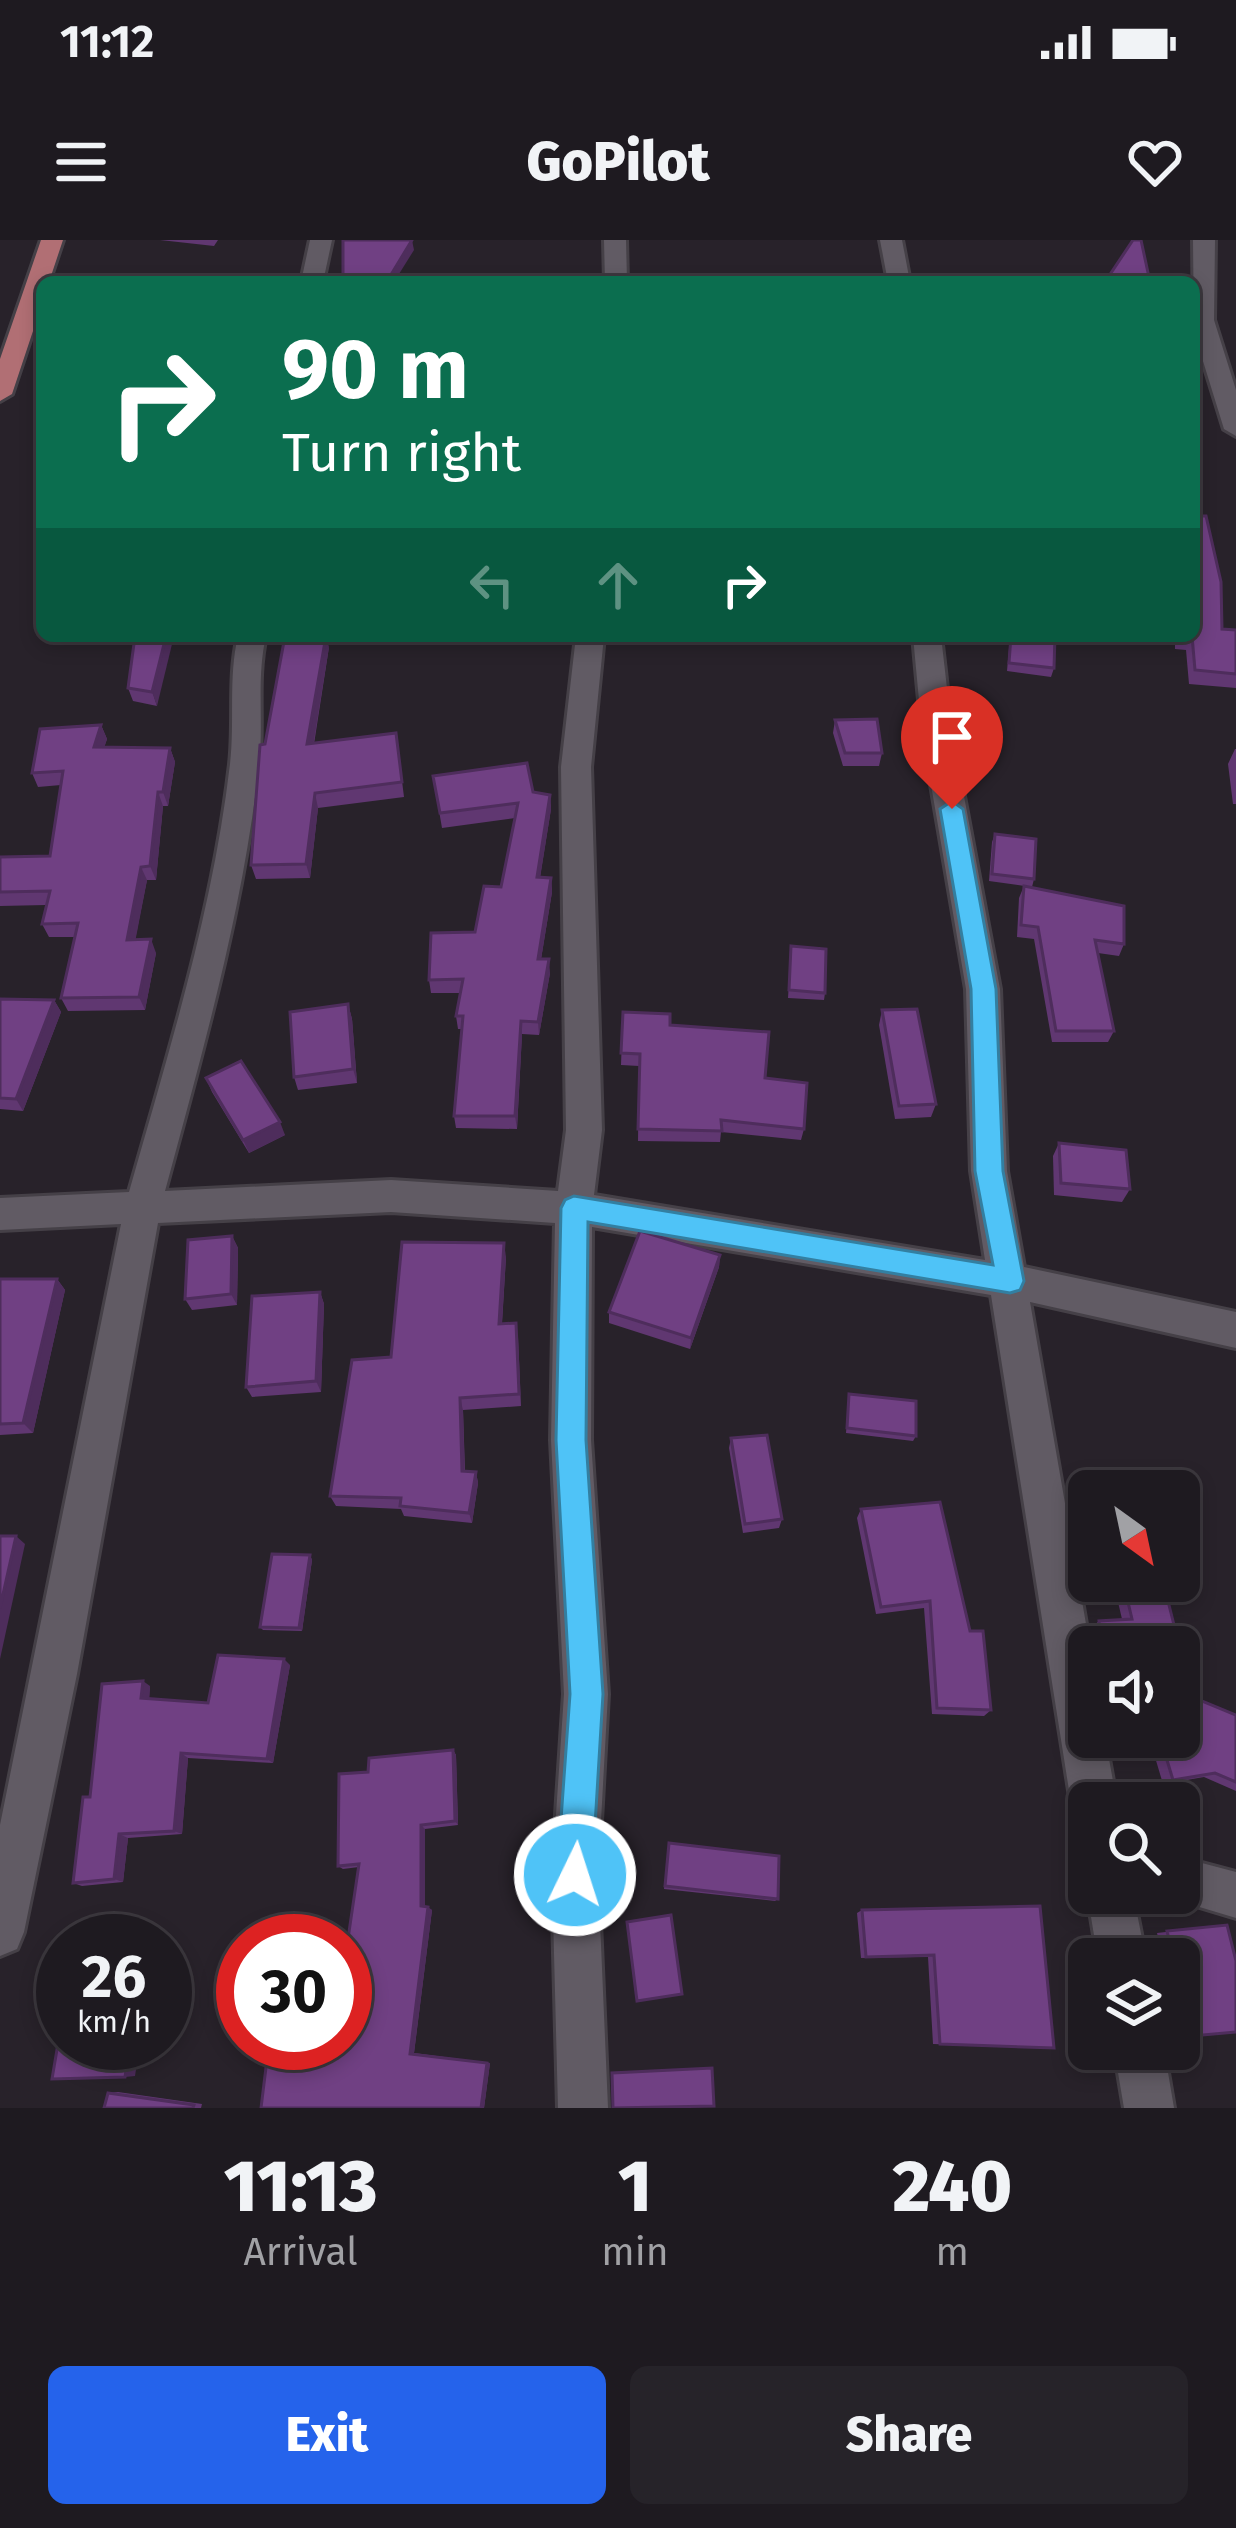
<!DOCTYPE html>
<html lang="en">
<head>
<meta charset="utf-8">
<style>
	body { margin:0; font-family:"Fira Sans",sans-serif; background:#262329; color:#f1f3f6; height:100vh; display:flex; flex-direction:column; font-size:45px; white-space:nowrap }
	* { box-sizing:border-box; margin:0 }
	p { font-size:39px; color:#a1a1a5 }
	.icon { flex:none; width:66px; height:66px; fill:none; stroke:currentColor; stroke-width:2; stroke-linecap:round; stroke-linejoin:round }
	.map { position:relative; height:1868px; overflow:hidden }
	.sheet { display:flex; flex-direction:column; background:#1e1a20; flex:1 }
	.sheet>* { flex:none }
	.top-card { position:absolute; left:36px; top:36px; width:1164px; height:366px; border-radius:18px; box-shadow:0 6px 18px #0003,0 0 0 3px #3c383e; background:#0b6e4f; color:#fff; overflow:hidden }
	.needle { width:78px; rotate:147deg }
	.controls { position:absolute; left:1068px; top:1230px; display:grid; gap:24px }
	.controls a { display:grid; place-items:center; width:132px; height:132px; border-radius:18px; background:#1e1a20; box-shadow:0 6px 18px #0003,0 0 0 3px #3c383e; font-size:60px }
	.speed { position:absolute; left:36px; top:1674px; display:flex; gap:24px; font-size:60px; font-weight:700; text-align:center }
	.speed>* { display:grid; place-content:center; width:156px; height:156px; border-radius:50%; background:#1e1a20; box-shadow:0 6px 18px #0003,0 0 0 3px #3c383e; line-height:1 }
	.speed small { font-size:30px; font-weight:400 }
	.speed .limit { border:18px solid #d22; background:#fff; color:#111 }
	.pin { position:absolute; display:grid; place-items:center; width:102px; height:102px; color:#fff; margin:-123px -51px; border-radius:50% 50% 50% 0; rotate:-45deg; box-shadow:0 0 12px #0007 }
	.pin .icon { rotate:45deg }
	.me { position:absolute; width:132px; margin:-66px; rotate:4deg; stroke-linejoin:round; filter:drop-shadow(0 0 9px #0008) }
	.turn { display:flex; align-items:center; gap:42px; height:252px; padding:0 48px; font-size:54px }
	.turn .icon { width:156px; height:156px; stroke-width:2.5 }
	.turn b { display:block; font-size:84px; line-height:102px }
	.lanes { display:flex; align-items:center; height:114px; padding:0 48px; background:#0003; justify-content:center; gap:60px; direction:ltr }
	.lanes .off { opacity:.35 }
	.eta { display:flex; justify-content:space-evenly; align-items:center; height:204px; text-align:center }
	.eta b { font-size:72px; font-weight:800; line-height:84px }
	.button { display:flex; gap:24px; margin-top:auto; padding:24px 48px }
	.button a { flex:1; height:138px; border-radius:18px; background:#2563eb; color:#fff; font-size:48px; font-weight:800; line-height:138px; text-align:center }
	.button a+a { background:#262329; color:#f1f3f6 }
	.status { display:flex; justify-content:space-between; align-items:center; height:84px; padding:0 60px; background:#1e1a20; direction:ltr }
	.status svg { height:33px; fill:currentColor }
	header { display:flex; justify-content:space-between; align-items:center; height:156px; padding:0 48px; background:#1e1a20; font-size:54px; font-weight:800 }
	.map>svg:first-child { display:block }
	.lines { fill:none; stroke-linecap:round; stroke-linejoin:round }
	.minor-casing { stroke:#454047; stroke-width:6 }
	.major-casing { stroke:#454047; stroke-width:6 }
	.minor { fill:#615b64; fill-rule:evenodd }
	.major { fill:#b16f74; fill-rule:evenodd }
	.wall { fill:#603771 }
	.shaded-wall { fill:#4e2d5c }
	.building { fill:#704083; stroke:#4e2d5c; stroke-width:3 }
	.route { fill:#4fc3f7; stroke:#337fa1; stroke-width:3 }
</style>
</head>
<body>
<div class="status"><b>11:12</b><svg viewBox="0 0 49 12"><path d="M0 12V9h3v3zM5 12V6h3v6zM10 12V3h3v9zM15 12V0h3v12zM26 1h20v11H26zM47 4h2v5h-2z"/></svg></div>
<header><svg class="icon" aria-label="menu" viewBox="0 0 24 24"><path d="M4 6h16M4 12h16M4 18h16"/></svg>GoPilot<svg class="icon" aria-label="heart" viewBox="0 0 24 24"><path d="M12 20l-8-8c-3-5 5-10 8-4 3-6 11-1 8 4z"/></svg></header>
<div class="map">
<svg width="1236" height="1868" viewBox="0 0 1236 1868">
	<rect width="100%" height="100%" fill="#28222a"/>
	<g class="lines">
		<defs>
			<g id="minor">
				<polygon points="310,0 332,0 323,42 301,42"/>
				<polygon points="604,0 626,0 627,42 605,42"/>
				<polygon points="880,0 902,0 910,42 888,42"/>
				<polygon points="1193,0 1215,0 1214,80 1236,150 1236,196 1224,189 1194,92"/>
				<path d="M238,396H266C256,439 264,482 259,525C243,670 203,810 165,951L391,940L558,951L566,890L561,527L576,396H604L591,527L602,890L594,955L985,1020L971,931L966,749L922,492L913,396H941L952,492L1000,749L1007,931L1024,1027L1236,1072V1108L1030,1062L1090,1407L1089,1497H1105L1117,1563H1089V1584L1078,1579L1071,1563L991,1055L592,987L591,1200L608,1454L598,1635L608,1868H558L552,1635L564,1454L551,1200L555,983L391,972L158,983L77,1434L24,1692L17,1709L0,1716V1585L121,984L0,990V958L129,952C169,811 213,670 230,524C235,481 228,438 238,396Z"/>
				<polygon points="1179,1617 1236,1632 1236,1678 1163,1656 1161,1653 1179,1653"/>
				<polygon points="1089,1647 1089,1653 1133,1653 1146,1719 1098,1719 1087,1653"/>
				<polygon points="1114,1809 1164,1809 1174,1868 1124,1868"/>
			</g>
			<polygon id="major" points="41,0 63,0 49,42 42,42 42,64 12,154 0,161 0,119"/>
		</defs>
		<use href="#minor" class="minor-casing"/>
		<use href="#major" class="major-casing"/>
		<use href="#minor" class="minor"/>
		<use href="#major" class="major"/>
	</g>
	<g class="wall">
		<polygon points="160,0 218,0 214,6"/>
		<polygon points="1222,389 1236,390 1236,448 1189,444 1186,410 1175,409 1175,396 1194,396"/>
		<polygon points="135,396 157,466 133,461 128,448"/>
		<polygon points="1010,396 1074,396 1073,400 1055,399 1054,428 1051,437 1007,431"/>
		<polygon points="329,407 314,504 396,493 404,557 318,568 310,638 256,639 251,625 265,504"/>
		<polygon points="835,480 882,513 879,526 843,526 833,493"/>
		<polygon points="101,485 107,499 104,507 170,508 175,522 168,566 163,566 156,640 147,640 135,700 156,713 145,770 68,771 61,758 75,697 49,697 42,684 46,665 0,666 0,617 50,616 61,545 38,547 32,533"/>
		<polygon points="1235,509 1236,509 1236,564 1233,564 1228,524"/>
		<polygon points="433,536 550,555 551,569 540,637 551,638 552,652 541,719 550,733 539,795 522,794 517,889 456,888 454,876 462,789 458,789 456,776 460,753 431,753 429,740 475,692 501,647 515,578 442,588"/>
		<polygon points="995,594 1034,639 1032,647 989,641 992,602"/>
		<polygon points="1024,646 1124,704 1119,716 1098,713 1114,791 1108,802 1052,802 1034,699 1017,697 1019,658"/>
		<polygon points="791,706 825,753 824,760 788,758"/>
		<polygon points="0,759 54,760 61,772 23,871 0,869"/>
		<polygon points="348,764 352,779 357,843 298,850 294,837"/>
		<polygon points="882,770 936,864 931,877 895,879 879,785"/>
		<polygon points="623,772 670,785 765,838 804,889 801,900 721,892 720,902 638,901 639,826 621,825"/>
		<polygon points="206,838 285,895 249,913 212,852"/>
		<polygon points="1059,903 1130,949 1122,962 1054,955 1053,916"/>
		<polygon points="232,996 238,1008 237,1065 192,1070 185,1059"/>
		<polygon points="720,1015 719,1027 690,1109 609,1083 609,1072"/>
		<polygon points="506,1017 502,1084 518,1096 521,1166 463,1170 465,1231 476,1232 478,1243 472,1283 404,1276 401,1269 336,1266 330,1256 391,1117"/>
		<polygon points="0,1039 57,1039 65,1050 33,1193 0,1195"/>
		<polygon points="320,1052 324,1064 321,1152 252,1157 246,1147"/>
		<polygon points="849,1154 916,1196 913,1201 846,1193"/>
		<polygon points="731,1198 782,1279 779,1288 743,1293 729,1208"/>
		<polygon points="861,1269 970,1391 991,1470 984,1476 932,1474 924,1368 876,1374 857,1278"/>
		<polygon points="310,1315 312,1320 302,1391 263,1390 260,1387"/>
		<polygon points="1113,1341 1163,1341 1192,1457 1236,1475 1236,1551 1204,1537 1163,1544 1149,1497 1179,1497 1179,1407 1093,1407 1091,1388 1099,1381 1122,1379"/>
		<polygon points="290,1425 273,1523 188,1518 182,1594 128,1598 123,1642 82,1646 73,1643 90,1557 150,1446 149,1458 208,1463"/>
		<polygon points="453,1510 456,1515 458,1585 425,1589 425,1667 432,1670 414,1813 490,1823 484,1868 261,1868 345,1803 359,1627 343,1629 338,1626 368,1532"/>
		<polygon points="669,1603 778,1659 775,1661 664,1649"/>
		<polygon points="1040,1666 1054,1808 933,1804 928,1717 861,1718 857,1673 862,1670"/>
		<polygon points="1227,1685 1236,1721 1236,1792 1181,1796 1179,1789 1179,1719 1163,1719 1157,1693"/>
		<polygon points="118,1852 202,1864 201,1868 104,1868 108,1853"/>
	</g>
	<g class="shaded-wall">
		<polygon points="412,0 414,10 394,42 389,38"/>
		<polygon points="166,396 174,396 157,466 152,452"/>
		<polygon points="326,396 329,407 311,519 307,504"/>
		<polygon points="101,485 107,499 100,521 94,507"/>
		<polygon points="170,508 175,522 168,566 163,552"/>
		<polygon points="158,552 163,566 156,640 150,626"/>
		<polygon points="315,553 318,568 310,638 306,624"/>
		<polygon points="550,555 551,569 538,651 537,637"/>
		<polygon points="141,627 147,640 133,713 127,700"/>
		<polygon points="551,638 552,652 539,732 538,719"/>
		<polygon points="151,699 156,713 145,770 139,757"/>
		<polygon points="549,719 550,733 539,795 538,782"/>
		<polygon points="54,760 61,772 23,871 16,859"/>
		<polygon points="348,764 352,779 357,843 353,829"/>
		<polygon points="521,781 522,794 517,889 515,876"/>
		<polygon points="280,882 285,895 249,913 243,900"/>
		<polygon points="232,996 238,1008 237,1065 231,1054"/>
		<polygon points="504,1003 506,1017 501,1097 499,1084"/>
		<polygon points="720,1015 719,1027 690,1109 691,1098"/>
		<polygon points="57,1039 65,1050 33,1193 23,1183"/>
		<polygon points="320,1052 324,1064 321,1152 316,1141"/>
		<polygon points="460,1158 463,1170 465,1242 462,1231"/>
		<polygon points="476,1232 478,1243 472,1283 469,1273"/>
		<polygon points="16,1296 25,1304 0,1419 0,1368"/>
		<polygon points="310,1315 312,1320 302,1391 299,1388"/>
		<polygon points="284,1419 290,1425 273,1523 267,1519"/>
		<polygon points="143,1441 150,1446 149,1463 141,1458"/>
		<polygon points="453,1510 456,1515 458,1585 455,1581"/>
		<polygon points="181,1513 188,1518 182,1594 174,1591"/>
		<polygon points="421,1585 425,1589 425,1669 421,1666"/>
		<polygon points="119,1594 128,1598 123,1642 114,1639"/>
		<polygon points="428,1667 432,1670 414,1813 410,1814"/>
		<polygon points="130,1803 140,1803 135,1836 125,1837"/>
		<polygon points="487,1823 490,1823 484,1868 481,1868"/>
	</g>
	<g class="building">
		<polygon points="343,0 412,0 389,38 451,38 450,42 343,42"/>
		<polygon points="1133,0 1141,0 1150,42 1105,42"/>
		<polygon points="1194,276 1206,276 1221,342 1222,389 1236,390 1236,434 1195,430 1192,396 1194,396"/>
		<polygon points="135,396 166,396 152,452 128,448"/>
		<polygon points="285,396 326,396 307,504 396,493 402,542 315,553 306,624 251,625 260,505 265,504"/>
		<polygon points="1011,396 1055,396 1054,428 1009,423"/>
		<polygon points="877,479 882,513 845,513 835,480"/>
		<polygon points="101,485 94,507 170,508 163,552 158,552 150,626 141,627 127,700 151,699 139,757 61,758 78,683 42,684 50,651 0,652 0,617 50,616 63,531 32,533 40,489"/>
		<polygon points="527,523 533,552 550,555 537,637 551,638 538,719 549,719 538,782 521,781 515,876 454,876 463,776 456,776 463,739 429,740 431,693 475,692 484,646 501,647 518,563 440,573 433,536"/>
		<polygon points="995,594 1036,599 1034,639 992,634"/>
		<polygon points="1024,646 1124,666 1124,704 1095,700 1114,791 1056,791 1038,687 1021,685"/>
		<polygon points="791,706 826,709 825,753 789,750"/>
		<polygon points="0,759 54,760 16,859 0,858"/>
		<polygon points="348,764 353,829 294,837 290,772"/>
		<polygon points="917,769 936,864 899,866 882,770"/>
		<polygon points="623,772 670,774 670,785 769,792 765,838 807,843 804,889 721,880 722,891 638,889 640,814 621,813"/>
		<polygon points="241,821 280,882 243,900 206,838"/>
		<polygon points="1059,903 1126,910 1130,949 1061,943"/>
		<polygon points="640,991 720,1015 691,1098 609,1072"/>
		<polygon points="232,996 231,1054 185,1059 188,1000"/>
		<polygon points="402,1002 504,1003 499,1084 516,1083 519,1154 460,1158 462,1231 476,1232 469,1273 400,1266 401,1258 330,1256 352,1120 391,1117"/>
		<polygon points="0,1039 57,1039 23,1183 0,1184"/>
		<polygon points="320,1052 316,1141 246,1147 252,1056"/>
		<polygon points="849,1154 916,1161 916,1196 847,1188"/>
		<polygon points="767,1195 782,1279 745,1284 731,1198"/>
		<polygon points="1138,1239 1141,1251 1102,1251 1100,1244"/>
		<polygon points="940,1262 970,1391 983,1391 991,1470 937,1468 930,1361 881,1367 861,1269"/>
		<polygon points="0,1296 16,1296 0,1368"/>
		<polygon points="272,1314 310,1315 299,1388 260,1387"/>
		<polygon points="1123,1341 1163,1341 1192,1457 1236,1475 1236,1542 1215,1533 1173,1540 1160,1497 1179,1497 1179,1407 1102,1407 1099,1381 1132,1379"/>
		<polygon points="218,1415 284,1419 267,1519 181,1513 174,1591 119,1594 114,1639 73,1643 83,1557 90,1557 102,1444 143,1441 141,1458 208,1463"/>
		<polygon points="453,1510 455,1581 421,1585 421,1666 428,1667 410,1814 487,1823 481,1868 261,1868 269,1803 345,1803 345,1719 359,1624 338,1626 339,1534 368,1532 369,1518"/>
		<polygon points="669,1603 779,1616 778,1659 665,1646"/>
		<polygon points="1040,1666 1054,1808 940,1804 934,1715 866,1717 862,1670"/>
		<polygon points="671,1675 682,1754 637,1761 627,1682"/>
		<polygon points="1227,1685 1236,1721 1236,1792 1192,1796 1179,1741 1179,1719 1174,1719 1167,1691"/>
		<polygon points="63,1774 63,1803 130,1803 125,1837 52,1839"/>
		<polygon points="712,1828 714,1866 613,1868 612,1833"/>
		<polygon points="108,1853 194,1865 193,1868 104,1868"/>
	</g>
	<polygon class="route" points="952,561 963,569 996,749 1003,931 1024,1041 1020,1050 1010,1053 588,982 586,1200 603,1454 592,1635 587,1647 575,1652 562,1647 557,1635 570,1454 556,1200 561,968 565,960 574,956 993,1025 975,931 971,749 940,569"/>
</svg>
<div class="controls">
<a><svg class="needle" viewBox="-14 -14 28 28"><path d="M0-13l5 13h-10z" fill="#e53935"/><path d="M0 13l5-13h-10z" fill="#a1a1a5"/></svg></a>
<a><svg class="icon" aria-label="sound" viewBox="0 0 24 24"><path d="M4 9h4l5-4v14l-5-4H4zM17 9q2 3 0 6"/></svg></a>
<a><svg class="icon" aria-label="search" viewBox="0 0 24 24"><circle cx="10" cy="10" r="6"/><path d="M15 15l6 6"/></svg></a>
<a><svg class="icon" aria-label="layers" viewBox="0 0 24 24"><path d="M12 4l9 5-9 5-9-5zM3 14l9 5 9-5"/></svg></a>
</div>
<div class="speed"><div>26<small>km/h</small></div><div class="limit">30</div></div>
<div class="pin" style="left:952px;top:569px;background:#d93025"><svg class="icon" aria-label="arrive" viewBox="0 0 24 24"><path d="M6 21V4h12l-3 4 3 4H6"/></svg></div>
<svg class="me" style="left:575px;top:1635px" viewBox="-20 -20 40 40"><circle r="17" fill="#4fc3f7" stroke="#fff" stroke-width="3"/><path d="M0-11L8 9 0 5-8 9z" fill="#fff"/></svg>
<div class="top-card">
<div class="turn"><svg class="icon" aria-label="right" viewBox="0 0 24 24"><path d="M7 20v-9h11M14 6l5 5-5 5"/></svg><div><b>90 m</b>Turn right</div></div>
<div class="lanes"><svg class="icon off" aria-label="left" viewBox="0 0 24 24"><path d="M17 20v-9H6M10 6l-5 5 5 5"/></svg><svg class="icon off" aria-label="ahead" viewBox="0 0 24 24"><path d="M12 20V5M6 11l6-6 6 6"/></svg><svg class="icon" aria-label="right" viewBox="0 0 24 24"><path d="M7 20v-9h11M14 6l5 5-5 5"/></svg></div>
</div>
</div>
<section class="sheet">
<div class="eta">
<div><b>11:13</b><p>Arrival</p></div>
<div><b>1</b><p>min</p></div>
<div><b>240</b><p>m</p></div>
</div>
<div class="button"><a>Exit</a><a>Share</a></div>
</section>
</body>
</html>
